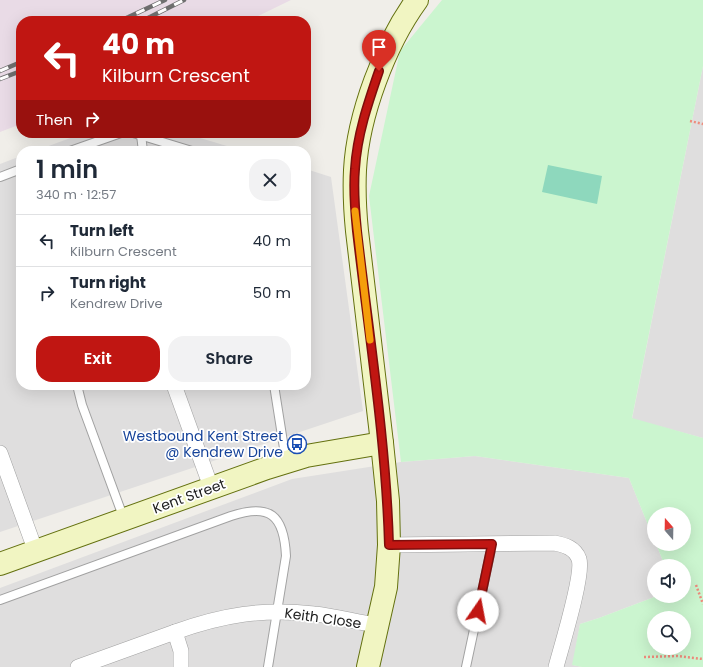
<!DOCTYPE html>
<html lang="en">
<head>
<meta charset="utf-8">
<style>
	body { margin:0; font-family:Poppins,sans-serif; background:#f2f2f3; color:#1f2937; height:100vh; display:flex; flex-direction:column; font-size:15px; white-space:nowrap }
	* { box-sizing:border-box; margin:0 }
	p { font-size:13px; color:#747a83 }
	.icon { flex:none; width:22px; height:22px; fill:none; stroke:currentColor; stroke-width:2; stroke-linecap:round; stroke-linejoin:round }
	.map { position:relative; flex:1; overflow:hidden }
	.drawer { position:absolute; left:16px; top:146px; width:295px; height:244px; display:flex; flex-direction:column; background:#fff; border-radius:16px; box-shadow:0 4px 16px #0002 }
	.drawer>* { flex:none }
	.top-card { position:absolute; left:16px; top:16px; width:295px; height:122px; border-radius:16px; box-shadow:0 4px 16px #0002; background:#c01612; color:#fff; overflow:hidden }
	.needle { width:26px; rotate:340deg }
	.fabs { position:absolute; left:647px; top:507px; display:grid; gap:8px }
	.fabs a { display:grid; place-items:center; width:44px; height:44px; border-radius:50%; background:#fff; box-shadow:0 4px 16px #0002; font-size:20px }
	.pin { position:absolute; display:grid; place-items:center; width:34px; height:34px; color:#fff; margin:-41px -17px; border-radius:50% 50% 50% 0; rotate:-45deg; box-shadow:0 0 4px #0007 }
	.pin .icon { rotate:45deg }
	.me { position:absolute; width:44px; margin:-22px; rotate:12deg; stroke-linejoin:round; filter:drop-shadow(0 0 3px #0008) }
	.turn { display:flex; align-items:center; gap:14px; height:84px; padding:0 20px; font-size:18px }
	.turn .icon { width:52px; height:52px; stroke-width:2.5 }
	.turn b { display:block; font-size:28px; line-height:34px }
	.then { display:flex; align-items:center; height:38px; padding:0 20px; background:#0003; gap:8px; font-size:15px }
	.round { display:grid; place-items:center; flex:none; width:42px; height:42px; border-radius:16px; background:#f2f2f3 }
	.overview { display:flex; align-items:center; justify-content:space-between; height:68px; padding:0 20px }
	h1 { font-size:24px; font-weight:600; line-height:30px }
	.cta { display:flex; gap:8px; margin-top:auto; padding:8px 20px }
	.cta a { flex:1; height:46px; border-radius:16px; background:#c01612; color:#fff; font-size:16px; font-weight:600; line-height:46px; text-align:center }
	.cta a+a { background:#f2f2f3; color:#1f2937 }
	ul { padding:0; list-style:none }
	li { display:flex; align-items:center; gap:12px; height:52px; padding:0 20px; border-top:1px solid #e0e1e3 }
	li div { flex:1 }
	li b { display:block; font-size:15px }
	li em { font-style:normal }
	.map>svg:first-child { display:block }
	.residential { fill:#dfdede }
	.industrial { fill:#e9dbe6 }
	.park { fill:#cbf5cf; fill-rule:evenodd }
	.pitch { fill:#8ed8bd }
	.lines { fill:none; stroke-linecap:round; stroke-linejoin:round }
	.lane-casing { stroke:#a2a2a2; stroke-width:10 }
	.street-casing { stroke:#a2a2a2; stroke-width:16 }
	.secondary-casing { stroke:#64710f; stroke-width:24 }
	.path { stroke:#ee8b7c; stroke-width:2.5; stroke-dasharray:2 2; stroke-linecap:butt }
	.lane { stroke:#fff; stroke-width:8 }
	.street { stroke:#fff; stroke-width:15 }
	.secondary { stroke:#f1f5c2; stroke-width:22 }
	.rail-casing { stroke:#6f6f6f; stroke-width:4.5 }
	.rail { stroke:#fff; stroke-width:3; stroke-dasharray:9; stroke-linecap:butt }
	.route-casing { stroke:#7d0e0c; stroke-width:10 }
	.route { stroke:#c01612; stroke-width:7 }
	.slow { stroke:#f59e0b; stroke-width:7 }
	.labels { text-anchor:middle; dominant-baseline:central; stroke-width:3.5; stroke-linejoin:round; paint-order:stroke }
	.transit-label { font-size:14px; fill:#164399; stroke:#fff; text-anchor:end }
	.street-label { font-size:14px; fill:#212121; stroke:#fff }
</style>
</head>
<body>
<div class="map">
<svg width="703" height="667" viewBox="0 0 703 667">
	<rect width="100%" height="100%" fill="#f0eee9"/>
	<g class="residential">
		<polygon points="703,66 703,438 632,419"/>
		<polygon points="84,133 183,133 244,151 35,151"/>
		<polygon points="21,156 21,385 306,385 306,169 331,177 363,411 0,532 0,164"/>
		<polygon points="475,456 629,478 654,540 654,544 656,544 665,566 654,566 654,596 657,596 599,618 580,624 573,665 582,667 0,667 0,588 292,479 401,462"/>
	</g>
	<polygon class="industrial" points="0,0 291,0 248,21 21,21 21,124 0,132"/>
	<path class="park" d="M442,0H703V66L632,418L703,438V667H582L572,665L580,624L599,618L657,596H684V566H665L656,544H684V514H654V540L629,478L475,456L401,462L369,196L400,51ZM654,618H684V648H654Z"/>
	<polygon class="pitch" points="548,165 602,176 597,204 542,192"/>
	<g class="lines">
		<defs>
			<g id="lane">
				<polyline points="133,133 192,151"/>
				<polyline points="141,135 143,151"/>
				<polyline points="70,151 121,133"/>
				<polyline points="0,177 21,169"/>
				<polyline points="77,385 82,405 124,519"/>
				<polyline points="274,385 286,461"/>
				<path d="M0,600L231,516C270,503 284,515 286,556L268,667"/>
				<polyline points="466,667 492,545"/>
			</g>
			<g id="street">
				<polyline points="174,385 211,487"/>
				<polyline points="0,453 36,552"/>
				<path d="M389,545L554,543C565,545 575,548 579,559C584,574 561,648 556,667"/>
				<path d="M175,632C222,615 264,608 314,614C335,616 356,622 377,625"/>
				<polyline points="78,667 175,632 181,651 181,667"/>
			</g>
			<g id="secondary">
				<polyline points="0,564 267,468 306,456 382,443"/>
				<path d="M368,667L386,587L389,545L388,501L382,443L357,231C355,211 354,191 355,170C358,115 385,44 417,0"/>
			</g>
		</defs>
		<use href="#lane" class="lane-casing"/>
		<use href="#street" class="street-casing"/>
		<use href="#secondary" class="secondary-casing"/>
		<g class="path">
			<polyline points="690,121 703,124"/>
			<polyline points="696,585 703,604"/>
			<polyline points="644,657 677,656 703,659"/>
		</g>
		<use href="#lane" class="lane"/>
		<use href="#street" class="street"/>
		<use href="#secondary" class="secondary"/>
		<defs>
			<g id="rail">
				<polyline points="120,21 165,0"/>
				<polyline points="142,21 184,0"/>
				<polyline points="0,71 21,62"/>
				<polyline points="0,79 21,71"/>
			</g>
		</defs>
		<use href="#rail" class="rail-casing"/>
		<use href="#rail" class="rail"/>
	</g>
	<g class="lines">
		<defs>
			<path id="route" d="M379,71C368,103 357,135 355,169C353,190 355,211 357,231C369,336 386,440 389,545L492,544L478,611"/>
		</defs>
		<use href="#route" class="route-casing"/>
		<use href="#route" class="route"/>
		<polyline class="slow" points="355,211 370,340"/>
	</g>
	<defs>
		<symbol id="bus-ring" viewBox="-11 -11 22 22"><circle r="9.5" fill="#fff" stroke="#1a4fb4" stroke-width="1.5"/><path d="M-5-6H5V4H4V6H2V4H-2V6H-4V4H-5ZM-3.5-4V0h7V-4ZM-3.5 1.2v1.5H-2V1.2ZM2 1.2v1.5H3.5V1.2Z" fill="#1a4fb4"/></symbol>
	</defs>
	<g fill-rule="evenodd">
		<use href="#bus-ring" x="286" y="433" width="22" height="22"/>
	</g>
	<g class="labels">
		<g class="transit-label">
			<text x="283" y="436">Westbound Kent Street<tspan x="283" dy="16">@ Kendrew Drive</tspan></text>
		</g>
		<g class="street-label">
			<text transform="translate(189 496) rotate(-20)">Kent Street</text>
			<text transform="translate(323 618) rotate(8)">Keith Close</text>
		</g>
	</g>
</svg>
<div class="fabs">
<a><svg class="needle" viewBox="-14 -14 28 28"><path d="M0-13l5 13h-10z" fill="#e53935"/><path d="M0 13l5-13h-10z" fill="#747a83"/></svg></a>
<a><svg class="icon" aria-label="sound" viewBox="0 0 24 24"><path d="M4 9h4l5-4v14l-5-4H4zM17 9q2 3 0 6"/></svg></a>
<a><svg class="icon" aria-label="search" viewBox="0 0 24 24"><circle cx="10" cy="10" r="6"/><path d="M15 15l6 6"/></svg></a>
</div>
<div class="pin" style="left:379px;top:71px;background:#d93025"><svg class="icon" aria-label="arrive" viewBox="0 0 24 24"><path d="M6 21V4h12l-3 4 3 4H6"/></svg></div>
<svg class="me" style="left:478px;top:611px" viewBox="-20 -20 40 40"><circle r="19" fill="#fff"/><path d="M0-13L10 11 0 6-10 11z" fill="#c01612"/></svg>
<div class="top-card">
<div class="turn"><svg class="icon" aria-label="left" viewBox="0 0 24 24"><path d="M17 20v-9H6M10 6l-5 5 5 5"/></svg><div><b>40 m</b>Kilburn Crescent</div></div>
<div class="then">Then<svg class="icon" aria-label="right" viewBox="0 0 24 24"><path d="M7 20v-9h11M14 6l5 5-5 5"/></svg></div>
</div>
<section class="drawer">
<div class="overview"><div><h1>1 min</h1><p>340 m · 12:57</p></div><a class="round"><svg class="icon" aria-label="close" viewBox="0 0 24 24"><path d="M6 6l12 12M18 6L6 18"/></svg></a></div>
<ul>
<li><svg class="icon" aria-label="left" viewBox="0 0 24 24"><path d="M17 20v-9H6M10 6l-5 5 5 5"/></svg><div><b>Turn left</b><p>Kilburn Crescent</p></div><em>40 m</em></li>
<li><svg class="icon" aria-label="right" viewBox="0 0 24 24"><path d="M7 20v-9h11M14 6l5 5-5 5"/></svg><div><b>Turn right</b><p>Kendrew Drive</p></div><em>50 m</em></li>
</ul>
<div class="cta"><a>Exit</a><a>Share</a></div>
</section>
</div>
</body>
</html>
